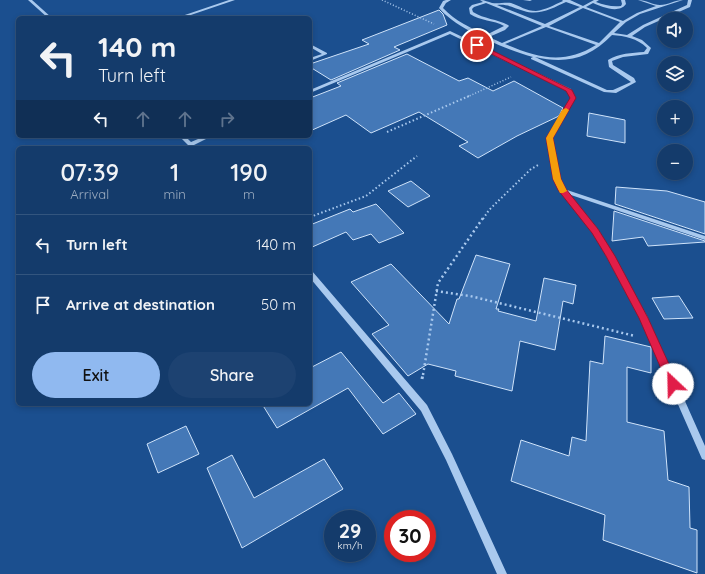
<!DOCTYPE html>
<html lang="en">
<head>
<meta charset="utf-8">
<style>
	body { margin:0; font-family:Quicksand,sans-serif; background:#1d4271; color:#f1f3f6; height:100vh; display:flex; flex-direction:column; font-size:15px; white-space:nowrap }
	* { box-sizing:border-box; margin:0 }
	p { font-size:13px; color:#9dadc1 }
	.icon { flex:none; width:22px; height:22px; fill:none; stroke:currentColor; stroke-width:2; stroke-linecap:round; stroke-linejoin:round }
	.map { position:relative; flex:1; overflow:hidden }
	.details { position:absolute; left:16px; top:146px; width:296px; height:260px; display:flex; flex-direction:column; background:#143b6b; border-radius:6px; box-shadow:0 2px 6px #0003,0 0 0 1px #33557e }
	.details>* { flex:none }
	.hud { position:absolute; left:16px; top:16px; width:296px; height:122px; border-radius:6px; box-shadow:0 2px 6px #0003,0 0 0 1px #33557e; background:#143b6b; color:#f1f3f6; overflow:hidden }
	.controls { position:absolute; left:657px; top:12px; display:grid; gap:8px }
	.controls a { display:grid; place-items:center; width:36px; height:36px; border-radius:50%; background:#143b6b; box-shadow:0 2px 6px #0003,0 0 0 1px #33557e; font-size:20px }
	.speed { position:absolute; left:324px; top:510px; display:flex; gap:8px; font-size:20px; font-weight:700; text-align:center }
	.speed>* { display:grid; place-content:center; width:52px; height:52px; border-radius:50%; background:#143b6b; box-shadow:0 2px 6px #0003,0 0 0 1px #33557e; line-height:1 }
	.speed small { font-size:10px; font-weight:400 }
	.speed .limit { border:6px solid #d22; background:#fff; color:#111 }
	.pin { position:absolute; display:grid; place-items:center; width:34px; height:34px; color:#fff; margin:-17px; border:2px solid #fff; border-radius:50%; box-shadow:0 1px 4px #0007 }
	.me { position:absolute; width:44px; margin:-22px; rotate:336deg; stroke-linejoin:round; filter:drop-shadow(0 0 3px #0008) }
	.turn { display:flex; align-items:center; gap:14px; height:84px; padding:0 16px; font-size:18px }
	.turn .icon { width:52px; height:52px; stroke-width:2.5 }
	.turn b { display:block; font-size:28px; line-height:34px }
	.lanes { display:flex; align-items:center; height:38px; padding:0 16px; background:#0003; justify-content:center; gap:20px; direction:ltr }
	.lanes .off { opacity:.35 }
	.eta { display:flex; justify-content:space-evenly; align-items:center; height:68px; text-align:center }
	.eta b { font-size:24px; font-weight:600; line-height:28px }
	.primary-button { display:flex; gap:8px; margin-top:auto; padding:8px 16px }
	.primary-button a { flex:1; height:46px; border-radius:24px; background:#90b9f0; color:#111; font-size:16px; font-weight:600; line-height:46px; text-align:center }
	.primary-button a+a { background:#1d4271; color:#f1f3f6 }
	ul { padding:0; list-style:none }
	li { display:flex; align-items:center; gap:12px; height:60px; padding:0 16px; border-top:1px solid #33557e }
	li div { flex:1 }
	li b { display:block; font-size:15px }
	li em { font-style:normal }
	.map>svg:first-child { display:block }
	.building { fill:#4478b7; stroke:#cfe3fa }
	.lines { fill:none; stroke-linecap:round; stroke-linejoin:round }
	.path-far3 { stroke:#a9c9ee; stroke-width:1.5; stroke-dasharray:1 2; stroke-linecap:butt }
	.path-far2 { stroke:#a9c9ee; stroke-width:2; stroke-dasharray:1.5 2.5; stroke-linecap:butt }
	.path-far1 { stroke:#a9c9ee; stroke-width:2.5; stroke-dasharray:2 3; stroke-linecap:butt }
	.path { stroke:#a9c9ee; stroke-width:3; stroke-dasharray:2.5 4; stroke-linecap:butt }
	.minor { fill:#a9c9ee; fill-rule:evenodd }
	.route { fill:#e11d48; stroke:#92132f }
	.slow { fill:#f59e0b }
</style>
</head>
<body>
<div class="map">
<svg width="705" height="574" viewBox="0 0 705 574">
	<rect width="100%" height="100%" fill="#1b4f8f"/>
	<g class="building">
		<polygon points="439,10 443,14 447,25 394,47 400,50 331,80 310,67 310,64 369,44 362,40"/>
		<polygon points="407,54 459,81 468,78 493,91 514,81 563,108 559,116 517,136 478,158 459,146 468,142 419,112 371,133 346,115 310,131 310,98 341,86 337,83"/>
		<polygon points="589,113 625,120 625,143 587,136"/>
		<polygon points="411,181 430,196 408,207 388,191"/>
		<polygon points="616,187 667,191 705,202 705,234 615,204"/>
		<polygon points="376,204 404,233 379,243 371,234 353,240 346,232 310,248 310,225 350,209 353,212"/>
		<polygon points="614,211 705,241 705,242 648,246 643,237 612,241"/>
		<polygon points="476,255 510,264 496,309 499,309 498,311 536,321 544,278 576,285 573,304 563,301 555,350 520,341 512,391 455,376 456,371 428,364 408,376 372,334 389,325 351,282 391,264 449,324 457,299 459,299"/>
		<polygon points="679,296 693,318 664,319 652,298"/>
		<polygon points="605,336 651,347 651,373 627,367 627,422 664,431 668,480 689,487 690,528 697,530 697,573 603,540 605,515 511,481 521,440 569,456 572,437 586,441 590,361 603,364"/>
		<polygon points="341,352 383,403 399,393 416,414 383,434 348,388 277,428 262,404 310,404 310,368"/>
		<polygon points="186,426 199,454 158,473 147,444"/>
		<polygon points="232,455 254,498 324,459 343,489 242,548 207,468"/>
	</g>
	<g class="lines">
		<g class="path-far3">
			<polyline points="382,0 434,24"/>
			<polyline points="467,97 511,77"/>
		</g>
		<g class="path-far2">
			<polyline points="387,132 469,96"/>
			<polyline points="310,217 366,196 417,156"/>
			<polyline points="483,219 489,210 531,169 538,165"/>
		</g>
		<g class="path-far1">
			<polyline points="436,291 470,296 635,336"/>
			<polyline points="423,375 438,283 483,218"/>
		</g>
		<polyline class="path" points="422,379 423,374"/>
		<g class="minor">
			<polygon points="28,0 32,0 52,18 48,18"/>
			<polygon points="229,0 235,0 182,18 176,18"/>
			<path d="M446,0H451L446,3L443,8C455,21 471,28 486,35L504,26C494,20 480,21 470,14L469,8L472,5L483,2L480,0C485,0 488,2 492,3C499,4 505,2 511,3C520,6 526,11 536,11C545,10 554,5 563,1L562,0H570L583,6L594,0H599L596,2C604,5 612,7 621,6L622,4L621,0H625L626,4C619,14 602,7 593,3L586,7L623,21L637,13L656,6L638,0C646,0 653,5 660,5C668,5 675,0 683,0L640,14L626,22L614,33L627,35L643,25L687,5L688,0H692L690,7L645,27L632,36L642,40L651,48L648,54L623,57L612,61L613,65L634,78L636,82L616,93L604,92L531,59V58L533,57C507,50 456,29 439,8L443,1ZM566,2L580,7L545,24L497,5C509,4 513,8 524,11C539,16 553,8 566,2ZM486,3L542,26L502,43L489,37L505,30L509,26L508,25C497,19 484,19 473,12L472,9L474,7ZM583,8L620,22L599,43L549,26ZM546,27L596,45C564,65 538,58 505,44ZM612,35C625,36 637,38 647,48L644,52C632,53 619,53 608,60L609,67L631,82L613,90H607L535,57C566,64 589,59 612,35Z"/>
			<polygon points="523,0 532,0 530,1"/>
			<polygon points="450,31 571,89 575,98 553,138 557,167 564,189 705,236 705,240 568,194 598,229 647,316 705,446 705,460 702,459 640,318 593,232 559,190 551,167 547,138 571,98 567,91 450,34 310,93 310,90"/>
			<polygon points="310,44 327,53 327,54 310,61 310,58 322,54 310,47"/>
			<polygon points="179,136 185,136 191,142 205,136 212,136 194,145 197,148 191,148"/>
			<polygon points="310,271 312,271 427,405 452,454 507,574 497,574 446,460 421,411 310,278"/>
		</g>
	</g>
	<polygon class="route" points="475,44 479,44 572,90 576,98 553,138 561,179 566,189 598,229 615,256 648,318 678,384 676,387 673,388 669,387 639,318 606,256 592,233 558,190 553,179 546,138 570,98 566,91 475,46"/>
	<polygon class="slow" points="566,108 569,110 553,138 561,179 567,191 563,193 560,193 553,179 546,138 562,110"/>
</svg>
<div class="controls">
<a><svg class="icon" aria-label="sound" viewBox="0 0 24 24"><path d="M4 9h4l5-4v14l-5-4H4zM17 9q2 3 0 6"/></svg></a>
<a><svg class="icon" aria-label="layers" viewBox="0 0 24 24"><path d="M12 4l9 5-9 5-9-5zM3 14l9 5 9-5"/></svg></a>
<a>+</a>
<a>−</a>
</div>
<div class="speed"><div>29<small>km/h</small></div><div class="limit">30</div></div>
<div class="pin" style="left:477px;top:45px;background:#d93025"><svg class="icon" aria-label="arrive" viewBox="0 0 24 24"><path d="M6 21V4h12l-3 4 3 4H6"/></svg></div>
<svg class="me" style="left:673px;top:384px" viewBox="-20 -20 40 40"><circle r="19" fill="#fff"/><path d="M0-13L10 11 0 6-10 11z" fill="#e11d48"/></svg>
<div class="hud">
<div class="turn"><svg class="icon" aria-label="left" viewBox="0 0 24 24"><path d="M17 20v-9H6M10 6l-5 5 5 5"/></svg><div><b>140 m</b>Turn left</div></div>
<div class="lanes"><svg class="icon" aria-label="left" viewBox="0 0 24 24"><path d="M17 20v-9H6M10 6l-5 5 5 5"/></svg><svg class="icon off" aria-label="ahead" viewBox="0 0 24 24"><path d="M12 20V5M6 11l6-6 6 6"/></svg><svg class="icon off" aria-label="ahead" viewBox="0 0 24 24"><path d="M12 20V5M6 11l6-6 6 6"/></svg><svg class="icon off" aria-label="right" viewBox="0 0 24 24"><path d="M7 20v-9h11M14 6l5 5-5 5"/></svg></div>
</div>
<section class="details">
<div class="eta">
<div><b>07:39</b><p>Arrival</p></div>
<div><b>1</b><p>min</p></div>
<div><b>190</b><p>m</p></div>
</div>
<ul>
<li><svg class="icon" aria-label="left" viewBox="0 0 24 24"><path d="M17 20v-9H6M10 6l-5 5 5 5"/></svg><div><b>Turn left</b></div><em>140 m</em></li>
<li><svg class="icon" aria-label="arrive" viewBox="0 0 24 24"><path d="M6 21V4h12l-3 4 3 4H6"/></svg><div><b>Arrive at destination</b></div><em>50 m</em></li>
</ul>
<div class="primary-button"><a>Exit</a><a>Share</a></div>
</section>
</div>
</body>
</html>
